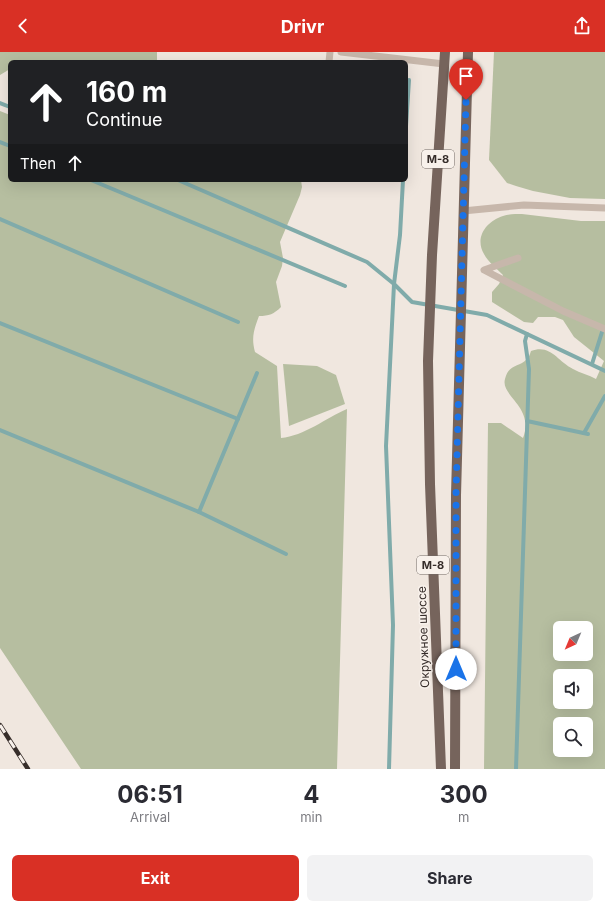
<!DOCTYPE html>
<html lang="en">
<head>
<meta charset="utf-8">
<style>
	body { margin:0; font-family:Inter,sans-serif; background:#f2f2f3; color:#2b2b33; height:100vh; display:flex; flex-direction:column; font-size:15px; white-space:nowrap }
	* { box-sizing:border-box; margin:0 }
	p { font-size:13px; color:#7c7c81 }
	.icon { flex:none; width:22px; height:22px; fill:none; stroke:currentColor; stroke-width:2; stroke-linecap:round; stroke-linejoin:round }
	.map { position:relative; height:717px; overflow:hidden }
	.panel { display:flex; flex-direction:column; background:#fff; flex:1 }
	.panel>* { flex:none }
	.banner { position:absolute; left:8px; top:8px; width:400px; height:122px; border-radius:6px; box-shadow:0 4px 16px #0002; background:#202124; color:#fff; overflow:hidden }
	.needle { width:26px; rotate:224deg }
	.fabs { position:absolute; left:553px; top:569px; display:grid; gap:8px }
	.fabs a { display:grid; place-items:center; width:40px; height:40px; border-radius:6px; background:#fff; box-shadow:0 4px 16px #0002; font-size:20px }
	.pin { position:absolute; display:grid; place-items:center; width:34px; height:34px; color:#fff; margin:-41px -17px; border-radius:50% 50% 50% 0; rotate:-45deg; box-shadow:0 0 4px #0007 }
	.pin .icon { rotate:45deg }
	.me { position:absolute; width:44px; margin:-22px; rotate:0deg; stroke-linejoin:round; filter:drop-shadow(0 0 3px #0008) }
	.turn { display:flex; align-items:center; gap:14px; height:84px; padding:0 12px; font-size:18px }
	.turn .icon { width:52px; height:52px; stroke-width:2.5 }
	.turn b { display:block; font-size:28px; line-height:34px }
	.then { display:flex; align-items:center; height:38px; padding:0 12px; background:#0003; gap:8px; font-size:15px }
	.eta { display:flex; justify-content:space-evenly; align-items:center; height:68px; text-align:center }
	.eta b { font-size:24px; font-weight:700; line-height:28px }
	.cta { display:flex; gap:8px; margin-top:auto; padding:8px 12px }
	.cta a { flex:1; height:46px; border-radius:6px; background:#d93025; color:#fff; font-size:16px; font-weight:700; line-height:46px; text-align:center }
	.cta a+a { background:#f2f2f3; color:#2b2b33 }
	header { display:flex; justify-content:space-between; align-items:center; height:52px; padding:0 12px; background:#d93025; color:#fff; font-size:18px; font-weight:700 }
	.map>svg:first-child { display:block }
	.green { fill:#b6bea0; fill-rule:evenodd }
	.lines { fill:none; stroke-linecap:round; stroke-linejoin:round }
	.stream { stroke:#80abaa; stroke-width:4 }
	.lane { stroke:#c7b7ab; stroke-width:7 }
	.primary { stroke:#76645c; stroke-width:10 }
	.rail-casing { stroke:#362d2a; stroke-width:4.5 }
	.rail { stroke:#f8f1eb; stroke-width:3; stroke-dasharray:9; stroke-linecap:butt }
	.route { stroke:#1a73e8; stroke-width:7; stroke-dasharray:0 12.6 }
	.labels { text-anchor:middle; dominant-baseline:central; stroke-width:3; stroke-linejoin:round; paint-order:stroke }
	.shield { fill:#f8f1eb; stroke:#706864; stroke-width:1 }
	.shield-label { font-size:11px; font-weight:bold; fill:#362d2a }
	.street-label { font-size:12px; fill:#362d2a; stroke:#f8f1eb }
</style>
</head>
<body>
<header><svg class="icon" aria-label="back" viewBox="0 0 24 24"><path d="M15 5l-7 7 7 7"/></svg>Drivr<svg class="icon" aria-label="share" viewBox="0 0 24 24"><path d="M12 15V3M7 8l5-5 5 5M5 13v7h14v-7"/></svg></header>
<div class="map">
<svg width="605" height="717" viewBox="0 0 605 717">
	<rect width="100%" height="100%" fill="#f0e7df"/>
	<g class="green">
		<polygon points="0,0 157,0 157,10 10,10 10,17 0,23"/>
		<polygon points="494,0 605,0 605,147 570,146 533,139 516,134 507,131 489,108"/>
		<path d="M0,59L10,63V128H301L302,135L300,143L280,190L283,206L282,214L276,230L281,255C274,262 269,264 259,264C254,278 251,285 255,300L277,314L281,386C304,384 326,366 347,357L337,717H81L0,596Z"/>
		<path d="M522,162L581,169H605V717H484L488,371H501L523,386C535,355 500,344 505,327C509,311 519,316 527,307C529,305 530,302 531,299C551,292 557,309 573,317C580,321 589,323 596,327L604,309L574,285L563,268L555,265H538L533,271L524,270L492,250V240L499,232L503,223C497,217 488,210 484,202C474,185 487,169 503,164C509,162 516,162 522,162ZM560,576H586V602H560ZM560,624H586V650H560ZM560,672H586V698H560Z"/>
		<polygon points="283,312 317,314 336,323 345,352 289,374"/>
	</g>
	<g class="lines">
		<g class="stream">
			<polyline points="0,51 10,55"/>
			<polyline points="406,74 409,28"/>
			<polyline points="0,90 10,94"/>
			<polyline points="91,128 345,234"/>
			<polyline points="178,128 367,210 394,232 412,250 487,263 605,319"/>
			<polyline points="0,167 238,270"/>
			<polyline points="0,271 238,367"/>
			<polyline points="592,312 602,280"/>
			<polyline points="527,369 588,382"/>
			<polyline points="0,378 199,460 257,321"/>
			<polyline points="584,381 605,344"/>
			<polyline points="199,460 286,502"/>
			<polyline points="389,717 393,573 386,394 394,232 400,183 403,128"/>
			<polyline points="516,717 529,317 525,289 527,282"/>
		</g>
		<g class="lane">
			<polyline points="341,0 444,12"/>
			<polyline points="329,10 330,0"/>
			<polyline points="463,159 524,153 605,156"/>
			<polyline points="518,206 484,218 563,259 605,277"/>
		</g>
		<g class="primary">
			<polyline points="441,717 430,432 428,309 432,203 445,0"/>
			<polyline points="455,717 456,443 468,0"/>
		</g>
		<defs>
			<polyline id="rail" points="0,673 28,717"/>
		</defs>
		<use href="#rail" class="rail-casing"/>
		<use href="#rail" class="rail"/>
	</g>
	<g class="lines">
		<polyline class="route" points="456,617 456,443 466,48"/>
	</g>
	<g class="labels">
		<g class="shield">
			<rect x="422" y="98" width="32" height="18" rx="3"/>
			<rect x="417" y="504" width="32" height="18" rx="3"/>
		</g>
		<g class="shield-label">
			<text x="438" y="107">М-8</text>
			<text x="433" y="513">М-8</text>
		</g>
		<g class="street-label">
			<text transform="translate(423 585) rotate(-92)">Окружное шоссе</text>
		</g>
	</g>
</svg>
<div class="fabs">
<a><svg class="needle" viewBox="-14 -14 28 28"><path d="M0-13l5 13h-10z" fill="#e53935"/><path d="M0 13l5-13h-10z" fill="#7c7c81"/></svg></a>
<a><svg class="icon" aria-label="sound" viewBox="0 0 24 24"><path d="M4 9h4l5-4v14l-5-4H4zM17 9q2 3 0 6"/></svg></a>
<a><svg class="icon" aria-label="search" viewBox="0 0 24 24"><circle cx="10" cy="10" r="6"/><path d="M15 15l6 6"/></svg></a>
</div>
<div class="pin" style="left:466px;top:48px;background:#d93025"><svg class="icon" aria-label="arrive" viewBox="0 0 24 24"><path d="M6 21V4h12l-3 4 3 4H6"/></svg></div>
<svg class="me" style="left:456px;top:617px" viewBox="-20 -20 40 40"><circle r="19" fill="#fff"/><path d="M0-13L10 11 0 6-10 11z" fill="#1a73e8"/></svg>
<div class="banner">
<div class="turn"><svg class="icon" aria-label="ahead" viewBox="0 0 24 24"><path d="M12 20V5M6 11l6-6 6 6"/></svg><div><b>160 m</b>Continue</div></div>
<div class="then">Then<svg class="icon" aria-label="ahead" viewBox="0 0 24 24"><path d="M12 20V5M6 11l6-6 6 6"/></svg></div>
</div>
</div>
<section class="panel">
<div class="eta">
<div><b>06:51</b><p>Arrival</p></div>
<div><b>4</b><p>min</p></div>
<div><b>300</b><p>m</p></div>
</div>
<div class="cta"><a>Exit</a><a>Share</a></div>
</section>
</body>
</html>
